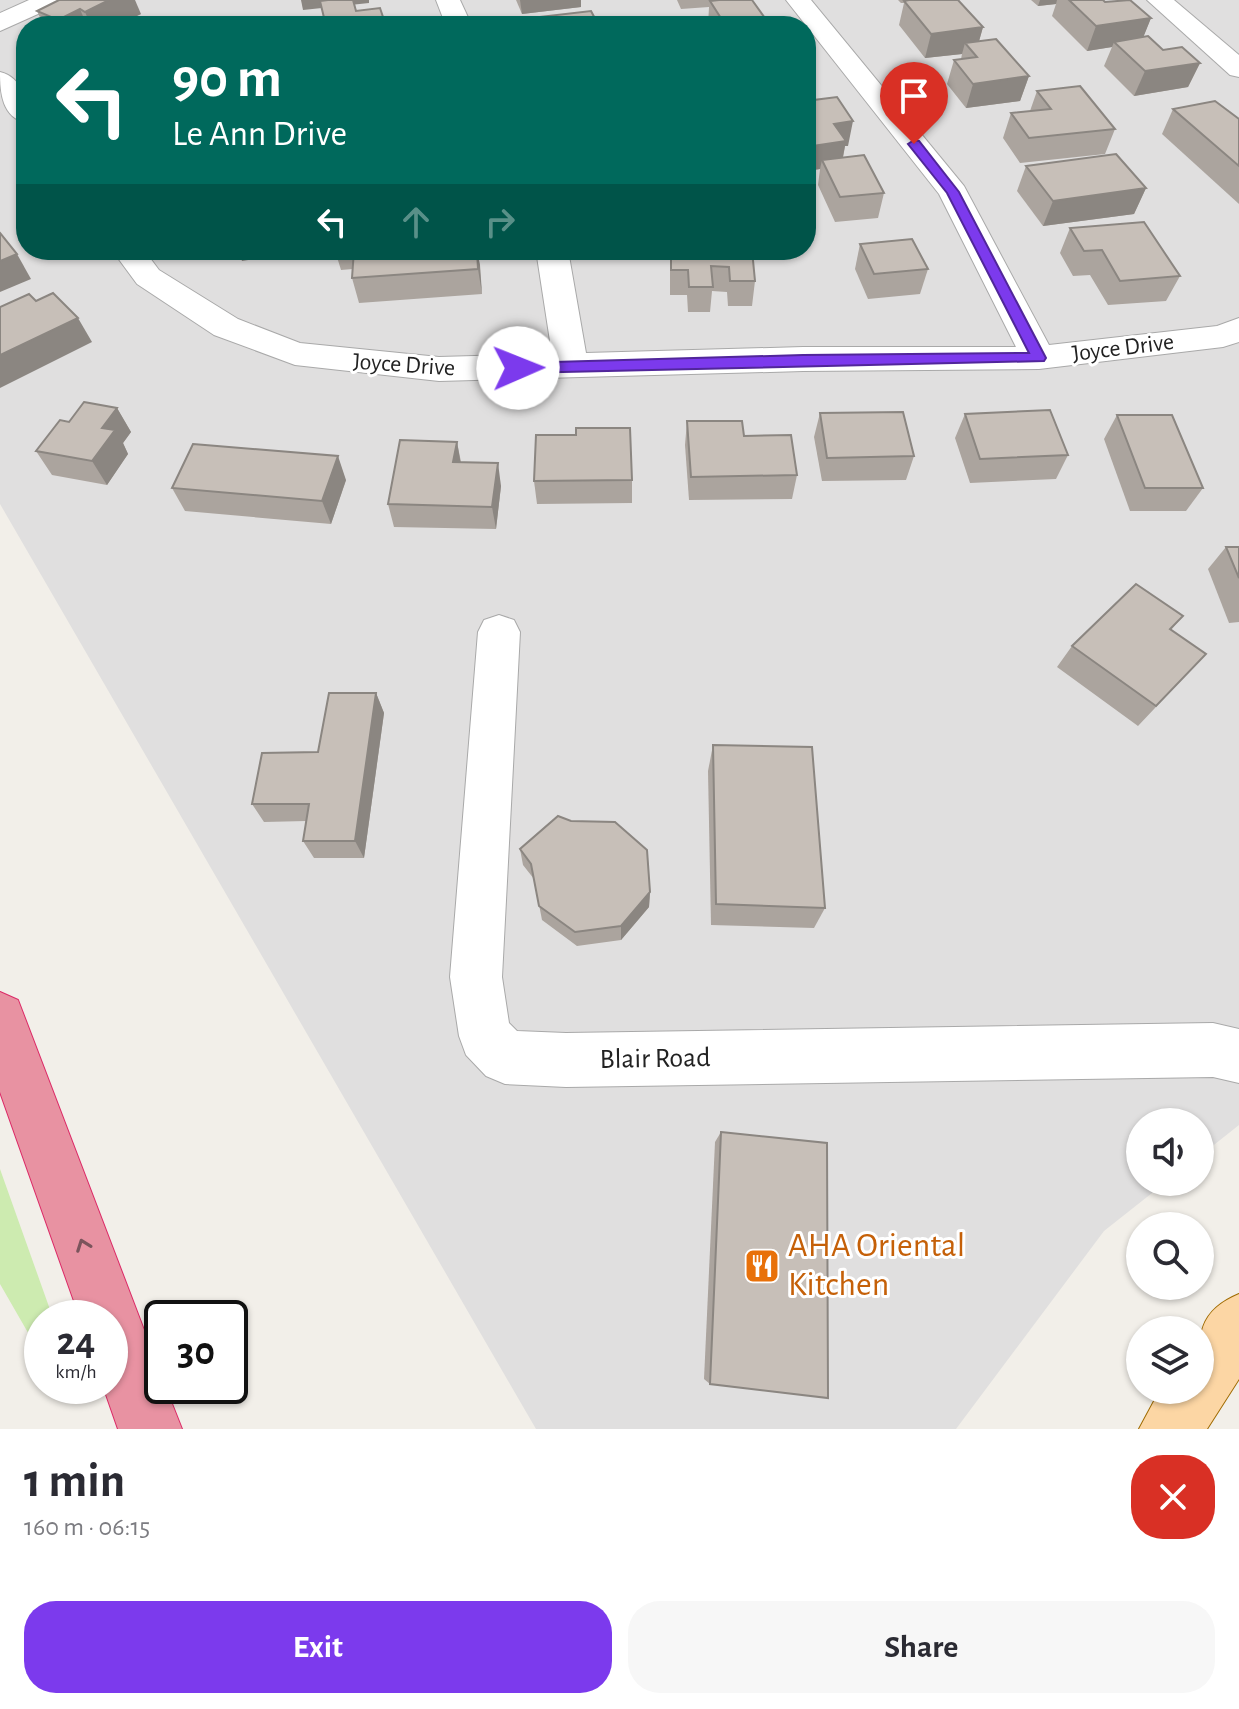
<!DOCTYPE html>
<html lang="en">
<head>
<meta charset="utf-8">
<style>
	body { margin:0; font-family:"Alegreya Sans",sans-serif; background:#f7f7f7; color:#2b2b33; height:100vh; display:flex; flex-direction:column; font-size:30px; white-space:nowrap }
	* { box-sizing:border-box; margin:0 }
	p { font-size:26px; color:#7c7c81 }
	.icon { flex:none; width:44px; height:44px; fill:none; stroke:currentColor; stroke-width:2; stroke-linecap:round; stroke-linejoin:round }
	.map { position:relative; height:1429px; overflow:hidden }
	.details { display:flex; flex-direction:column; background:#fff; flex:1 }
	.details>* { flex:none }
	.banner { position:absolute; left:16px; top:16px; width:800px; height:244px; border-radius:32px; box-shadow:0 2px 6px #0004; background:#00695c; color:#fff; overflow:hidden }
	.fabs { position:absolute; left:1126px; top:1108px; display:grid; gap:16px }
	.fabs a { display:grid; place-items:center; width:88px; height:88px; border-radius:50%; background:#fff; box-shadow:0 2px 6px #0004; font-size:40px }
	.speed { position:absolute; left:24px; top:1300px; display:flex; gap:16px; font-size:40px; font-weight:700; text-align:center }
	.speed>* { display:grid; place-content:center; width:104px; height:104px; border-radius:50%; background:#fff; box-shadow:0 2px 6px #0004; line-height:1 }
	.speed small { font-size:20px; font-weight:400 }
	.speed .limit { border:4px solid #111; border-radius:12px; background:#fff; color:#111 }
	.pin { position:absolute; display:grid; place-items:center; width:68px; height:68px; color:#fff; margin:-82px -34px; border-radius:50% 50% 50% 0; rotate:-45deg; box-shadow:0 0 8px #0007 }
	.pin .icon { rotate:45deg }
	.me { position:absolute; width:88px; margin:-44px; rotate:89deg; stroke-linejoin:round; filter:drop-shadow(0 0 6px #0008) }
	.turn { display:flex; align-items:center; gap:28px; height:168px; padding:0 24px; font-size:36px }
	.turn .icon { width:104px; height:104px; stroke-width:2.5 }
	.turn b { display:block; font-size:56px; line-height:68px }
	.lanes { display:flex; align-items:center; height:76px; padding:0 24px; background:#0003; justify-content:center; gap:40px; direction:ltr }
	.lanes .off { opacity:.35 }
	.round { display:grid; place-items:center; flex:none; width:84px; height:84px; border-radius:32px; background:#f7f7f7 }
	.overview { display:flex; align-items:center; justify-content:space-between; height:136px; padding:0 24px }
	h1 { font-size:48px; font-weight:700; line-height:60px }
	.action { display:flex; gap:16px; margin-top:auto; padding:16px 24px }
	.action a { flex:1; height:92px; border-radius:32px; background:#7c3aed; color:#fff; font-size:32px; font-weight:700; line-height:92px; text-align:center }
	.action a+a { background:#f7f7f7; color:#2b2b33 }
	.map>svg:first-child { display:block }
	.residential { fill:#e0dfdf; fill-rule:evenodd }
	.grass { fill:#cdebb0 }
	.lines { fill:none; stroke-linecap:round; stroke-linejoin:round }
	.minor-casing { stroke:#a9a9a9; stroke-width:2 }
	.major-casing { stroke:#a06b00; stroke-width:2 }
	.highway-casing { stroke:#dc2a67; stroke-width:2 }
	.minor { fill:#fff; fill-rule:evenodd }
	.major { fill:#fcd6a4; fill-rule:evenodd }
	.highway { fill:#e892a2; fill-rule:evenodd }
	.wall { fill:#aba49e }
	.shaded-wall { fill:#8b8681 }
	.building { fill:#c7bfb8; stroke:#8b8681; stroke-width:2 }
	.oneway { stroke:#7b545c }
	.route { fill:#7c3aed; stroke:#51269a; stroke-width:2 }
	.labels { text-anchor:middle; dominant-baseline:central; stroke-width:6; stroke-linejoin:round; paint-order:stroke }
	.far-street-label { font-size:24px; fill:#222; stroke:#fff }
	.street-label { font-size:28px; fill:#222; stroke:#fff }
	.near-food-label { font-size:34px; fill:#c56008; stroke:#fff; text-anchor:start }
</style>
</head>
<body>
<div class="map">
<svg width="1239" height="1429" viewBox="0 0 1239 1429">
	<rect width="100%" height="100%" fill="#f2efe9"/>
	<path class="residential" d="M0,0H1239V1125L1200,1156V1122H1140V1182H1166L1104,1231L956,1429H536L0,504ZM26,26H806V250H26Z"/>
	<polygon class="grass" points="0,1169 53,1318 42,1318 42,1357 0,1284"/>
	<g class="lines">
		<defs>
			<g id="minor">
				<polygon points="29,0 61,0 58,5 0,31 0,13"/>
				<polygon points="436,0 460,0 472,26 446,26"/>
				<polygon points="786,0 811,0 964,186 1049,345 1217,326 1239,318 1239,342 1223,347 1039,369 803,371 439,381 295,365 214,335 137,284 112,250 144,250 159,270 238,319 300,343 439,357 552,354 536,250 568,250 586,353 803,347 1016,347 939,194"/>
				<polygon points="1147,0 1174,0 1239,55 1239,77 1230,75"/>
				<path d="M0,72C24,78 26,102 26,123C2,117 0,93 0,72Z"/>
				<polygon points="499,615 514,620 520,632 502,977 509,1023 517,1031 566,1033 1213,1023 1239,1029 1239,1083 1213,1077 566,1087 505,1084 486,1076 466,1055 459,1036 450,977 478,632 484,620"/>
			</g>
			<path id="major" d="M1239,1294V1379L1207,1429H1139L1160,1390H1200C1200,1345 1191,1314 1239,1294Z"/>
			<polygon id="highway" points="0,992 18,1000 162,1377 162,1386 165,1386 182,1429 118,1429 103,1386 110,1386 110,1318 80,1318 0,1092"/>
		</defs>
		<use href="#minor" class="minor-casing"/>
		<use href="#major" class="major-casing"/>
		<use href="#highway" class="highway-casing"/>
		<use href="#minor" class="minor"/>
		<use href="#major" class="major"/>
		<use href="#highway" class="highway"/>
	</g>
	<g class="wall">
		<polygon points="59,0 141,14 119,24 121,26 44,26 37,11"/>
		<polygon points="516,0 581,0 581,7 522,14"/>
		<polygon points="677,0 752,0 770,26 708,26 709,7 681,9"/>
		<polygon points="898,0 958,0 983,27 979,41 1029,76 1020,101 966,108 947,84 954,60 961,59 962,54 925,58 899,25 904,3 901,3"/>
		<polygon points="1031,0 1103,0 1105,2 1151,18 1143,37 1163,50 1200,63 1188,87 1134,96 1104,66 1112,47 1087,51 1052,16 1056,4 1038,6"/>
		<polygon points="1037,91 1115,129 1105,154 1020,163 1003,138 1011,113 1030,111"/>
		<polygon points="806,101 848,146 845,146 843,158 884,193 878,218 835,222 818,185 820,169 806,171"/>
		<polygon points="1173,109 1239,119 1239,204 1162,134"/>
		<polygon points="1026,166 1146,188 1134,214 1043,226 1017,191"/>
		<polygon points="1070,228 1180,276 1166,301 1108,305 1090,275 1073,276 1060,253"/>
		<polygon points="860,244 928,269 920,294 868,299 855,269"/>
		<polygon points="337,250 478,250 482,294 359,303 352,278 353,269 341,270 337,257"/>
		<polygon points="670,250 752,250 755,281 752,306 728,306 727,292 712,291 710,312 688,312 687,295 670,295"/>
		<polygon points="117,408 131,432 123,443 128,454 107,485 52,475 36,451 69,422"/>
		<polygon points="820,413 914,456 906,480 822,481 814,437"/>
		<polygon points="965,414 1068,455 1056,479 970,483 955,438"/>
		<polygon points="1117,415 1203,488 1186,511 1130,511 1104,439"/>
		<polygon points="687,421 744,436 797,475 792,499 689,500 685,445"/>
		<polygon points="457,442 461,462 501,486 496,529 394,527 388,504"/>
		<polygon points="346,480 331,524 185,511 172,488"/>
		<polygon points="632,480 632,503 537,504 534,481"/>
		<polygon points="1226,547 1239,547 1239,622 1229,623 1208,569"/>
		<polygon points="1183,616 1171,630 1187,674 1138,726 1057,667 1072,646"/>
		<polygon points="376,693 384,713 364,858 314,858 303,841 306,821 264,822 252,804 318,752"/>
		<polygon points="713,745 825,908 814,928 711,925 708,771"/>
		<polygon points="520,849 650,892 649,907 621,940 577,946 542,920 534,879 523,865"/>
		<polygon points="721,1132 710,1384 704,1379 715,1142"/>
	</g>
	<g class="shaded-wall">
		<polygon points="109,0 135,0 141,14 116,26 91,26 85,12"/>
		<polygon points="301,0 369,0 369,3 303,10"/>
		<polygon points="520,0 581,0 581,7 522,14"/>
		<polygon points="1040,0 1057,0 1056,4 1038,6"/>
		<polygon points="80,9 87,26 60,26 58,20"/>
		<polygon points="1151,18 1141,43 1114,42 1112,47 1087,51 1096,26"/>
		<polygon points="983,27 976,52 965,43 962,54 925,58 931,34"/>
		<polygon points="1200,63 1188,87 1134,96 1145,71"/>
		<polygon points="811,72 807,97 806,97 806,73"/>
		<polygon points="1029,76 1020,101 966,108 973,84"/>
		<polygon points="853,121 848,146 845,146 841,166 822,160 820,169 806,171 806,147 834,124"/>
		<polygon points="1146,188 1134,214 1043,226 1053,201"/>
		<polygon points="238,250 293,250 293,253 242,261"/>
		<polygon points="477,250 480,265 482,294 478,269"/>
		<polygon points="17,254 31,279 0,292 0,261"/>
		<polygon points="78,318 92,342 0,388 0,355"/>
		<polygon points="117,408 131,432 123,443 128,454 107,485 92,461 102,428"/>
		<polygon points="457,442 461,465 453,462"/>
		<polygon points="338,456 346,480 331,524 322,501"/>
		<polygon points="498,463 501,486 496,529 492,507"/>
		<polygon points="376,693 384,713 364,858 355,841"/>
		<polygon points="650,892 649,907 621,940 621,926"/>
	</g>
	<g class="building">
		<polygon points="59,0 109,0 85,12 80,9 58,20 37,11"/>
		<polygon points="328,0 353,0 356,11 380,8 386,26 326,26 320,1"/>
		<polygon points="719,0 752,0 770,25 726,26 710,1"/>
		<polygon points="909,0 958,0 983,27 931,34 904,1"/>
		<polygon points="1069,0 1103,0 1105,2 1130,0 1151,18 1096,26"/>
		<polygon points="591,11 599,26 543,26 539,17"/>
		<polygon points="114,19 121,26 89,26"/>
		<polygon points="144,20 149,26 124,26"/>
		<polygon points="1148,36 1163,50 1182,47 1200,63 1145,71 1114,42"/>
		<polygon points="996,39 1029,76 973,84 954,60 977,57 965,43"/>
		<polygon points="1080,86 1115,129 1029,138 1011,113 1051,109 1037,91"/>
		<polygon points="837,97 853,121 834,124 846,141 806,147 806,101"/>
		<polygon points="1215,101 1239,119 1239,166 1173,109"/>
		<polygon points="1116,154 1146,188 1053,201 1026,166"/>
		<polygon points="864,155 884,193 840,197 822,160"/>
		<polygon points="1144,222 1180,276 1120,281 1102,250 1084,251 1070,228"/>
		<polygon points="0,233 17,254 0,261"/>
		<polygon points="912,239 928,269 874,274 860,244"/>
		<polygon points="337,250 354,250 354,256 337,257"/>
		<polygon points="354,250 477,250 478,269 352,278"/>
		<polygon points="671,250 752,250 755,281 730,281 729,267 711,266 713,287 689,287 688,270 671,270"/>
		<polygon points="53,293 78,318 0,355 0,307 29,294 36,301"/>
		<polygon points="84,402 117,408 102,428 115,430 92,461 36,451 60,420 69,422"/>
		<polygon points="1050,410 1068,455 980,459 965,414"/>
		<polygon points="903,412 914,456 827,458 820,413"/>
		<polygon points="1117,415 1172,415 1203,488 1145,488"/>
		<polygon points="687,421 742,421 744,436 791,435 797,475 691,477"/>
		<polygon points="576,428 630,428 632,480 534,481 536,435 576,435"/>
		<polygon points="400,440 457,442 453,462 498,463 492,507 388,504"/>
		<polygon points="193,444 338,456 322,501 172,488"/>
		<polygon points="1226,547 1239,547 1239,578"/>
		<polygon points="1136,584 1183,616 1170,629 1206,654 1156,706 1072,646"/>
		<polygon points="329,693 376,693 355,841 303,841 309,804 252,804 262,753 318,752"/>
		<polygon points="713,745 812,747 825,908 716,904"/>
		<polygon points="558,816 571,821 615,822 647,850 650,892 621,926 575,932 539,906 531,864 520,849"/>
		<polygon points="721,1132 827,1143 828,1398 710,1384"/>
	</g>
	<defs><path id="oneway-chevron" d="M-2-3.5L2.5 0L-2 3.5" fill="none" stroke-width="1.6" stroke-linecap="round" stroke-linejoin="round" transform="scale(2)"/></defs>
	<use class="oneway" href="#oneway-chevron" transform="translate(83 1245) rotate(-110)"/>
	<polygon class="route" points="914,140 919,141 959,192 1046,358 1044,361 518,373 511,368 518,363 803,355 1029,353 947,193 908,144"/>
	<defs>
		<symbol id="restaurant-square" viewBox="-11 -11 22 22"><rect x="-9" y="-9" width="18" height="18" rx="4" fill="#e8710a" stroke="#fff"/><path d="M-5-6h1v4h1v-4h1v4h1v-4h1v5L-1.5 .5V6h-2V.5L-5-1ZM5-6V6H3V1.5H1.5Q1.5-4 5-6Z" fill="#fff"/></symbol>
	</defs>
	<g fill-rule="evenodd">
		<use href="#restaurant-square" x="742" y="1246" width="40" height="40"/>
	</g>
	<g class="labels">
		<g class="far-street-label">
			<text transform="translate(1123 348) rotate(-7)">Joyce Drive</text>
			<text transform="translate(404 365) rotate(4)">Joyce Drive</text>
		</g>
		<g class="street-label">
			<text transform="translate(655 1059) rotate(-1)">Blair Road</text>
		</g>
		<g class="near-food-label">
			<text x="788" y="1246">AHA Oriental<tspan x="788" dy="39">Kitchen</tspan></text>
		</g>
	</g>
</svg>
<div class="fabs">
<a><svg class="icon" aria-label="sound" viewBox="0 0 24 24"><path d="M4 9h4l5-4v14l-5-4H4zM17 9q2 3 0 6"/></svg></a>
<a><svg class="icon" aria-label="search" viewBox="0 0 24 24"><circle cx="10" cy="10" r="6"/><path d="M15 15l6 6"/></svg></a>
<a><svg class="icon" aria-label="layers" viewBox="0 0 24 24"><path d="M12 4l9 5-9 5-9-5zM3 14l9 5 9-5"/></svg></a>
</div>
<div class="speed"><div>24<small>km/h</small></div><div class="limit">30</div></div>
<div class="pin" style="left:914px;top:144px;background:#d93025"><svg class="icon" aria-label="arrive" viewBox="0 0 24 24"><path d="M6 21V4h12l-3 4 3 4H6"/></svg></div>
<svg class="me" style="left:518px;top:368px" viewBox="-20 -20 40 40"><circle r="19" fill="#fff"/><path d="M0-13L10 11 0 6-10 11z" fill="#7c3aed"/></svg>
<div class="banner">
<div class="turn"><svg class="icon" aria-label="left" viewBox="0 0 24 24"><path d="M17 20v-9H6M10 6l-5 5 5 5"/></svg><div><b>90 m</b>Le Ann Drive</div></div>
<div class="lanes"><svg class="icon" aria-label="left" viewBox="0 0 24 24"><path d="M17 20v-9H6M10 6l-5 5 5 5"/></svg><svg class="icon off" aria-label="ahead" viewBox="0 0 24 24"><path d="M12 20V5M6 11l6-6 6 6"/></svg><svg class="icon off" aria-label="right" viewBox="0 0 24 24"><path d="M7 20v-9h11M14 6l5 5-5 5"/></svg></div>
</div>
</div>
<section class="details">
<div class="overview"><div><h1>1 min</h1><p>160 m · 06:15</p></div><a class="round" style="background:#d93025;color:#fff"><svg class="icon" aria-label="close" viewBox="0 0 24 24"><path d="M6 6l12 12M18 6L6 18"/></svg></a></div>
<div class="action"><a>Exit</a><a>Share</a></div>
</section>
</body>
</html>
